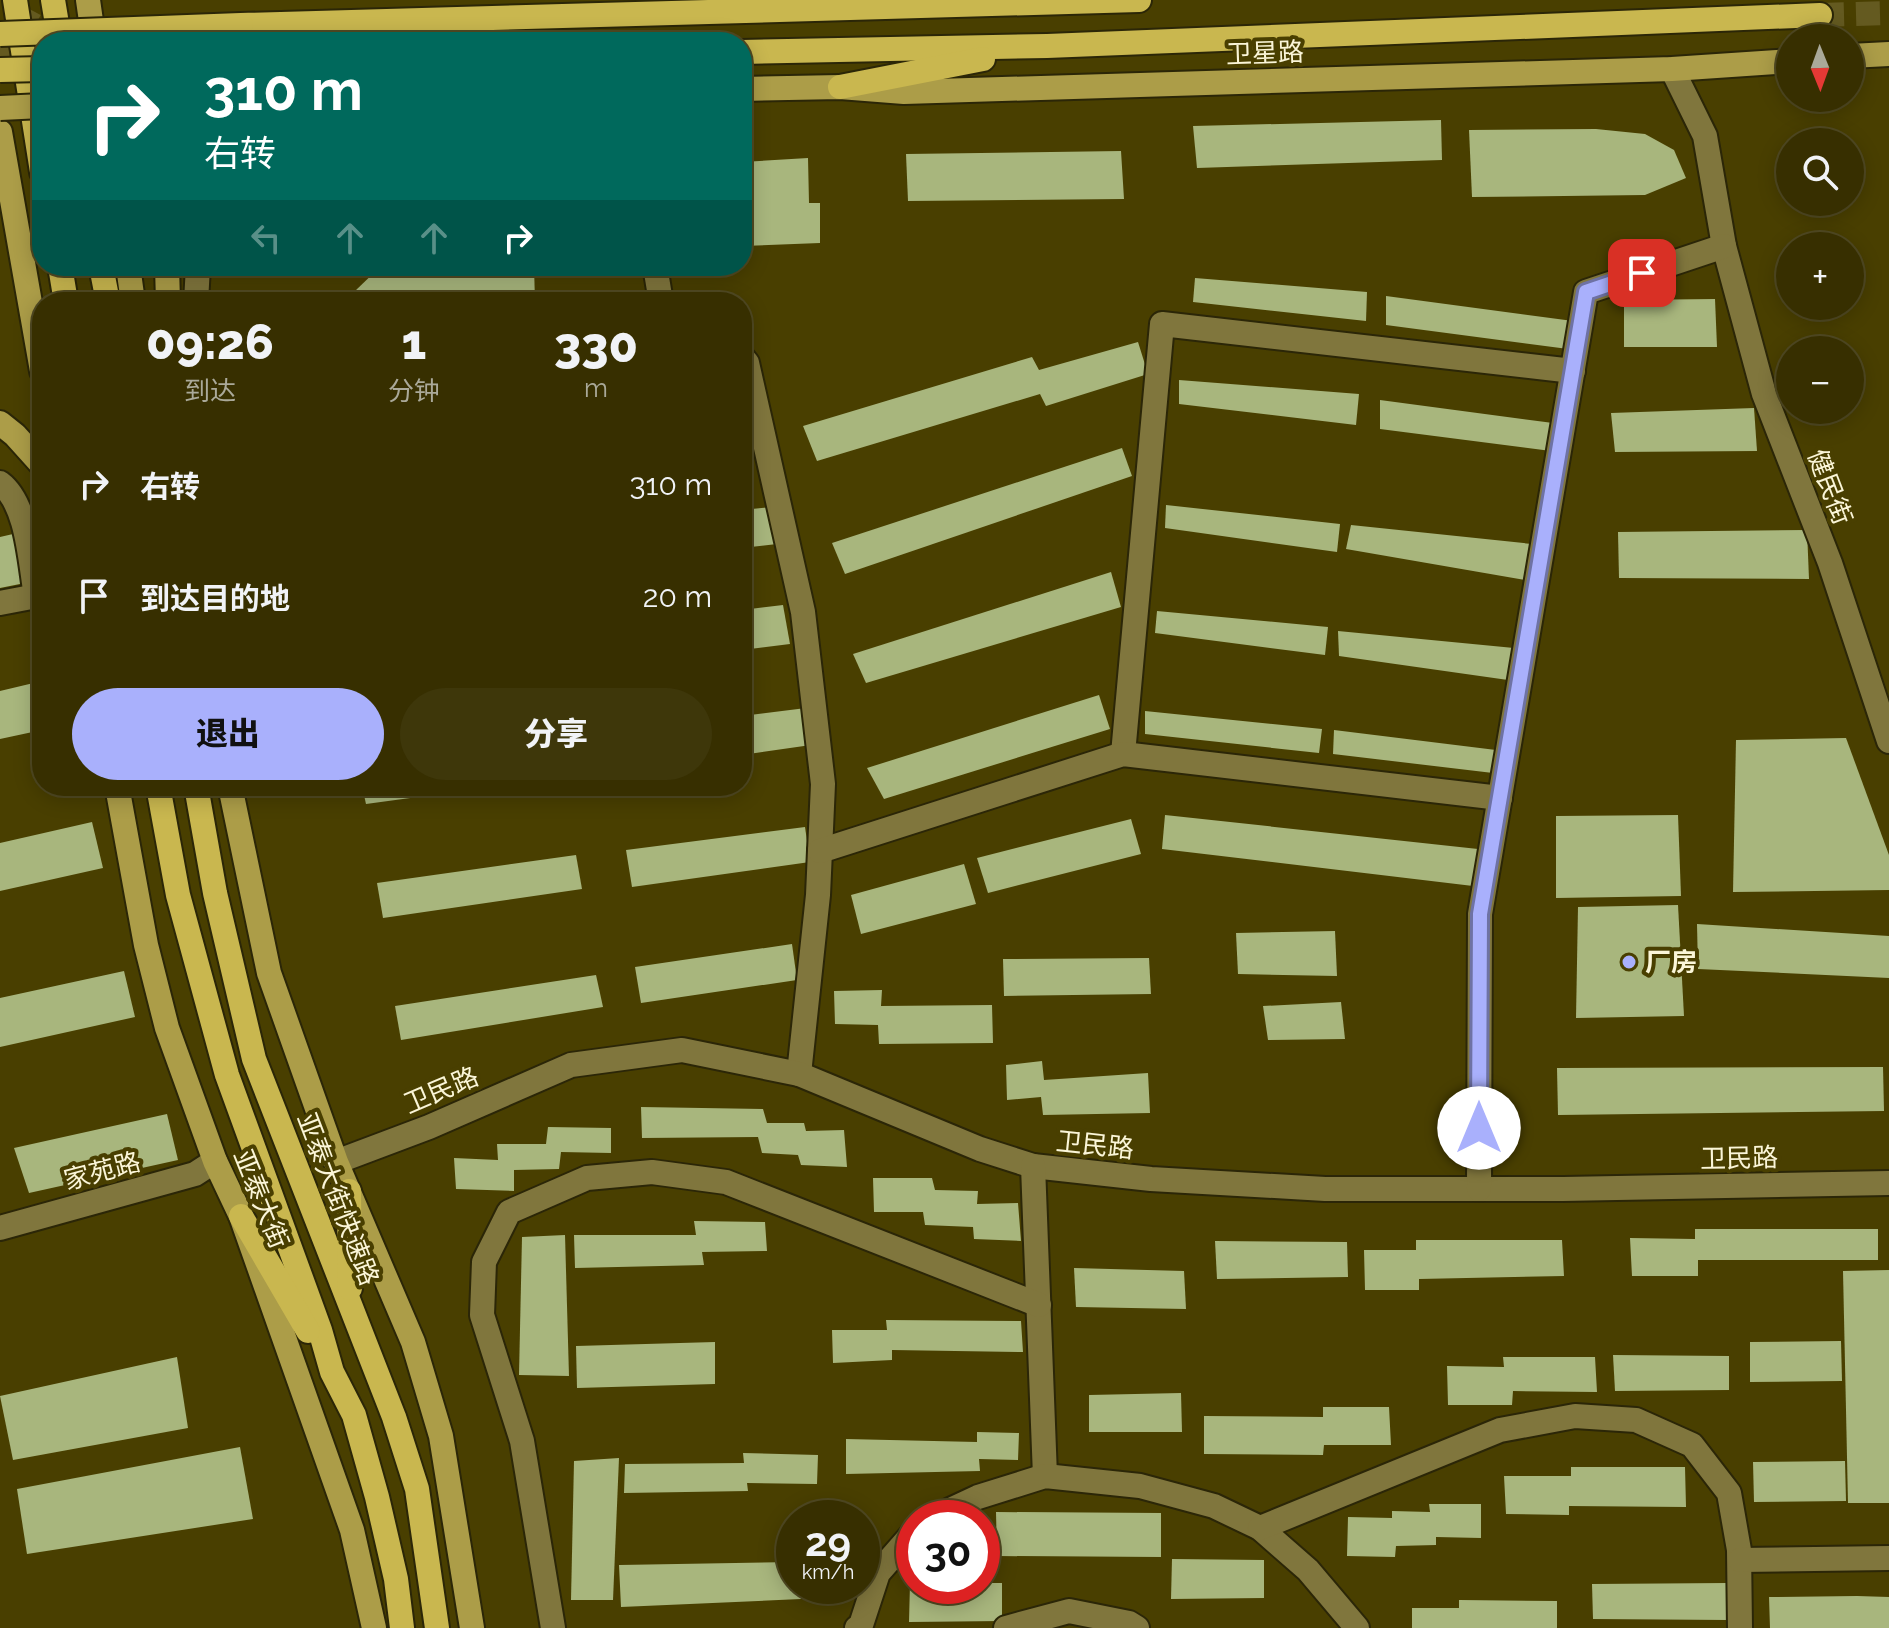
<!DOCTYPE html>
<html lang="zh">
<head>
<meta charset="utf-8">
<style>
	body { margin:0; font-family:Raleway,"Noto Sans SC",sans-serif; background:#3e370a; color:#f1f3f6; height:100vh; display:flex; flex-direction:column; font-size:30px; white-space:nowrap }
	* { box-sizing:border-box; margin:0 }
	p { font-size:26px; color:#aaa999 }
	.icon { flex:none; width:44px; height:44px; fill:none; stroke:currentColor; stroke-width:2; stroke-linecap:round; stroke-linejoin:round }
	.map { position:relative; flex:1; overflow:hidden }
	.side { position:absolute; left:32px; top:292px; width:720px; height:504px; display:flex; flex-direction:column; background:#372f00; border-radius:32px; box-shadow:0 4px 20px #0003,0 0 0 2px #514a22 }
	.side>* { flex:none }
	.top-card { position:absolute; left:32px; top:32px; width:720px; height:244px; border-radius:32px; box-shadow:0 4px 20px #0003,0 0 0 2px #514a22; background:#00695c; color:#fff; overflow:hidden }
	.needle { width:52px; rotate:179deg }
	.buttons { position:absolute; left:1776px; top:24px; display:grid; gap:16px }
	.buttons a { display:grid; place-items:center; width:88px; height:88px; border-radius:50%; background:#372f00; box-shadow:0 4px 20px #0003,0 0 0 2px #514a22; font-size:40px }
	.speed { position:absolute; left:776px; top:1500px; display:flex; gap:16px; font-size:40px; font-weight:700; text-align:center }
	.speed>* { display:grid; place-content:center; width:104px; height:104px; border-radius:50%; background:#372f00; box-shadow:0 4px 20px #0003,0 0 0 2px #514a22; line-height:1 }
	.speed small { font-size:20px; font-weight:400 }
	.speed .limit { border:12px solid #d22; background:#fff; color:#111 }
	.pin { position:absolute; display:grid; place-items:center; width:68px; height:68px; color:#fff; margin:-34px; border-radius:16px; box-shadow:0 4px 12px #0006 }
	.me { position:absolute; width:88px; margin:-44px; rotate:0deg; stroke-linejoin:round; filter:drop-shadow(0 0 6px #0008) }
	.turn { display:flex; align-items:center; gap:28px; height:168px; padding:0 40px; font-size:36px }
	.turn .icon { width:104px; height:104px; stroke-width:2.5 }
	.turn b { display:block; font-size:56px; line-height:68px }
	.lanes { display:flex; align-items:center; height:76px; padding:0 40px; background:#0003; justify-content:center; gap:40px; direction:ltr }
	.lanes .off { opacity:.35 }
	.eta { display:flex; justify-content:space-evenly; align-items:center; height:136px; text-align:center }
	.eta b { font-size:48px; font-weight:800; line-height:56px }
	.action { display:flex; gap:16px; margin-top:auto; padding:16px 40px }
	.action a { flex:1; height:92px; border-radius:48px; background:#a9b0fc; color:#111; font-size:32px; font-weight:800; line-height:92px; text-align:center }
	.action a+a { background:#3e370a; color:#f1f3f6 }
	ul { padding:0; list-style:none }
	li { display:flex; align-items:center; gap:24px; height:112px; padding:0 40px }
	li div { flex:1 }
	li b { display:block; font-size:30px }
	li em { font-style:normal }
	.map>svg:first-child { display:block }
	.building { fill:#a8b67d }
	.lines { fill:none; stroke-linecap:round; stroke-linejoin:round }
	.major-tunnel { stroke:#645a20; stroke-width:24; stroke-dasharray:24 12; stroke-linecap:butt }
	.highway-tunnel { stroke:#645a20; stroke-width:24; stroke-dasharray:24 12; stroke-linecap:butt }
	.minor-casing { stroke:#2b2607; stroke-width:28 }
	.major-casing { stroke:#2b2607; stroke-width:28 }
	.highway-casing { stroke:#2b2607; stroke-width:28 }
	.minor { stroke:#80763d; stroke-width:24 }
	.major { stroke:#ac9d48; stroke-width:24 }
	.highway { stroke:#c9b74f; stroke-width:24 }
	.major-bridge-casing { stroke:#2b2607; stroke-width:28; stroke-linecap:butt }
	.highway-bridge-casing { stroke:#2b2607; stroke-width:28; stroke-linecap:butt }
	.major-bridge { stroke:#ac9d48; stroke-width:24 }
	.highway-bridge { stroke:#c9b74f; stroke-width:24 }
	.route-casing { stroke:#6e72a4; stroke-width:20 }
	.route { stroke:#a9b0fc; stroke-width:14 }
	.poi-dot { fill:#a9b0fc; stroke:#493f00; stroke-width:3 }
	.labels { text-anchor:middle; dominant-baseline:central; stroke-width:8; stroke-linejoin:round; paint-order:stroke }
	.street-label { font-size:26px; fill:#fbf6d8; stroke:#493f00 }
	.poi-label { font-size:26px; font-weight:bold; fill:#fbf6d8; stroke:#493f00; text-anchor:start }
</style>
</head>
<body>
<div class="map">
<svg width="1889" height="1628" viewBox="0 0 1889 1628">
	<rect width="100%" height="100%" fill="#493f00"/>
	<g class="building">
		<polygon points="1441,120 1442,160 1197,168 1193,126"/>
		<polygon points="1596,129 1645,134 1674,150 1686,178 1645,195 1472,197 1469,130"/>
		<polygon points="1121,151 1124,199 908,201 906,154"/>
		<polygon points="808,158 809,203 820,203 820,243 742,246 742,162"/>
		<polygon points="381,266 534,266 535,302 350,302 355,291"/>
		<polygon points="1195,278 1367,292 1366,321 1193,302"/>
		<polygon points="1386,296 1573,321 1568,349 1386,325"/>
		<polygon points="1715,299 1717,347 1624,347 1624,300"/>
		<polygon points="1138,342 1148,374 1046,406 1040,394 817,461 803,426 1032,357 1039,370"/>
		<polygon points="1179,380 1359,394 1356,425 1179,404"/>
		<polygon points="1380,400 1553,423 1551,451 1380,429"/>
		<polygon points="1754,408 1757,451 1615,452 1611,413"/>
		<polygon points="742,426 744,426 747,460 742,460"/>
		<polygon points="1122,448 1132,476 845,574 832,543"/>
		<polygon points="1166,505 1340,524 1337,552 1165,528"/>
		<polygon points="771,507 777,544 742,548 742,510"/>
		<polygon points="1351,525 1532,544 1525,580 1346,549"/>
		<polygon points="1807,530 1809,579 1619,578 1618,532"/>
		<polygon points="13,534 25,583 0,588 0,537"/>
		<polygon points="1111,572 1121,607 866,683 853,654"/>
		<polygon points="783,605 790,644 742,650 742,610"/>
		<polygon points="1157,611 1328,627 1325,655 1155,633"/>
		<polygon points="1338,631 1514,648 1508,680 1339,656"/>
		<polygon points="42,681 42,730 0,739 0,691"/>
		<polygon points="1099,695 1110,729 884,799 867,768"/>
		<polygon points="806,708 811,745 742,755 742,716"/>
		<polygon points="1145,711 1322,729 1319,753 1145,734"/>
		<polygon points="1334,730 1496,750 1493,773 1333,754"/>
		<polygon points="1846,738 1889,855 1889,890 1733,892 1736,740"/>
		<polygon points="362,786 484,786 484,788 366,804"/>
		<polygon points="1165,815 1478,849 1473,886 1162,849"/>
		<polygon points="1678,815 1681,896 1556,898 1556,816"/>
		<polygon points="1131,819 1141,854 988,893 977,858"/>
		<polygon points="92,822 103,868 0,891 0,843"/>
		<polygon points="805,827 810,862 632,887 626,850"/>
		<polygon points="576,855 582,889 383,918 377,883"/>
		<polygon points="964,864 976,904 861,934 851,895"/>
		<polygon points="1678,905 1684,1016 1576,1018 1578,907"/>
		<polygon points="1697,924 1889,936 1889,978 1698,969"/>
		<polygon points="1335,931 1337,976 1238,974 1236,933"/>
		<polygon points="792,944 797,980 641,1003 635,967"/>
		<polygon points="1149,958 1151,994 1004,996 1003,959"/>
		<polygon points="124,971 135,1017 0,1047 0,998"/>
		<polygon points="596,975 603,1007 401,1040 395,1006"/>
		<polygon points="882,990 881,1006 992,1005 993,1043 879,1044 878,1025 835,1024 834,991"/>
		<polygon points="1341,1002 1345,1039 1268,1040 1263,1006"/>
		<polygon points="1042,1061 1044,1080 1148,1073 1150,1113 1043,1115 1041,1097 1007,1100 1006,1065"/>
		<polygon points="1883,1067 1884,1111 1558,1115 1557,1068"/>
		<polygon points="641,1107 763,1109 767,1123 804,1123 806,1131 844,1130 847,1167 801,1165 798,1155 762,1153 758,1137 642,1138"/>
		<polygon points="167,1114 178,1160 29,1193 14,1148"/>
		<polygon points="548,1127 611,1128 611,1153 561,1152 559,1169 514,1170 514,1191 456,1189 454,1158 498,1160 497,1144 546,1144"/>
		<polygon points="873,1178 932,1178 935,1190 978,1191 977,1204 1018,1203 1021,1241 974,1239 973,1227 925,1225 923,1212 874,1212"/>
		<polygon points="694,1221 765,1222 767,1251 702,1252 704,1265 575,1268 574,1235 696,1235"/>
		<polygon points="1695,1229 1878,1229 1878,1260 1698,1260 1698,1276 1632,1276 1630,1238 1695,1239"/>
		<polygon points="565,1235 569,1376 519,1375 522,1237"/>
		<polygon points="1416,1240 1562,1240 1564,1276 1419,1279 1419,1290 1365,1290 1364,1250 1416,1250"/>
		<polygon points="1215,1241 1347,1242 1348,1277 1217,1279"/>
		<polygon points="1074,1268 1184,1271 1186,1309 1076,1307"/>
		<polygon points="1889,1270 1889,1503 1848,1503 1843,1271"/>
		<polygon points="886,1320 1021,1321 1023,1352 892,1350 892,1360 833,1363 832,1330 887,1330"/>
		<polygon points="1841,1341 1842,1381 1750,1382 1750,1342"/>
		<polygon points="715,1342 715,1384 577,1388 576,1346"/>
		<polygon points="1613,1355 1729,1356 1729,1390 1615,1391"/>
		<polygon points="177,1357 188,1428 13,1460 0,1396"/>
		<polygon points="1503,1357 1595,1357 1597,1392 1513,1391 1512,1405 1448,1405 1447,1366 1504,1367"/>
		<polygon points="1181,1393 1182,1432 1089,1432 1089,1395"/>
		<polygon points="1323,1407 1389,1407 1391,1445 1324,1445 1323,1455 1204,1454 1204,1416 1323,1417"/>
		<polygon points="977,1432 1019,1433 1018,1460 979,1459 980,1471 846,1474 846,1439 977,1442"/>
		<polygon points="240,1447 253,1519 27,1554 17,1489"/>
		<polygon points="743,1453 818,1455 817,1484 747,1483 748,1491 624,1493 625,1464 744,1463"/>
		<polygon points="619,1458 613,1600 571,1600 574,1461"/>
		<polygon points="1845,1461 1846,1501 1754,1502 1753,1462"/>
		<polygon points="1571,1467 1685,1467 1686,1507 1569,1506 1569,1515 1506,1514 1504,1476 1571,1476"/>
		<polygon points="1429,1504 1481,1504 1481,1538 1436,1537 1436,1545 1396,1546 1395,1557 1347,1556 1348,1517 1392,1518 1392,1511 1430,1512"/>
		<polygon points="996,1512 1161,1513 1161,1557 997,1556"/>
		<polygon points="862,1551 869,1551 870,1589 805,1590 805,1586 862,1586"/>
		<polygon points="1172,1559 1264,1560 1264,1598 1171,1599"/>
		<polygon points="794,1562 794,1586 800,1586 801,1599 621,1607 619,1565"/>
		<polygon points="910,1583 914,1583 914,1586 982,1586 982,1583 1002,1583 1002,1621 909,1622"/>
		<polygon points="1727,1583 1728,1620 1593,1619 1592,1584"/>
		<polygon points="1857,1596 1889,1597 1889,1628 1770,1628 1769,1597"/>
		<polygon points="1459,1600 1557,1601 1557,1628 1412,1628 1412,1608 1459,1608"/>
	</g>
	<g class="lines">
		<polyline class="major-tunnel" points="0,61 7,53 35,0"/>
		<polyline class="highway-tunnel" points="1820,15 1889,13"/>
		<defs>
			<g id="minor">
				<polyline points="1672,69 1705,136 1724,246 1764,394 1830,563 1889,741"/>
				<polyline points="655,266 661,302"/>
				<polyline points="196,302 198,266"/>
				<polyline points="742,357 747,363 803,612 823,784 818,895 799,1074"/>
				<path d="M0,483C28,504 30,562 36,596"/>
				<polyline points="0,603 42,595"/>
				<polyline points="1123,754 1162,324 1573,371"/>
				<polyline points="820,851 1123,754 1500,798"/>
				<polyline points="336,1162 429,1127 571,1065 682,1050 799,1074 980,1149 1033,1166 1151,1179 1325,1189 1563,1189 1889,1183"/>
				<polyline points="1033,1166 1045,1476"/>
				<polyline points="1479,1189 1480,914 1586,292 1724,246"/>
				<polyline points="0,1228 195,1174 215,1161"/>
				<polyline points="933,1518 978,1497 1045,1476 1140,1486 1214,1506 1260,1528 1308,1570 1357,1628"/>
				<polyline points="1260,1528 1500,1430 1575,1416 1636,1420 1692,1445 1729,1493 1739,1550 1740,1628"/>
				<polyline points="1740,1560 1889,1558"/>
				<polyline points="553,1628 522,1441 482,1315 484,1262 509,1212 587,1178 652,1172 726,1182 1039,1305"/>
				<polyline points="857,1628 860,1628 878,1573 914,1532"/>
				<polyline points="1006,1628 1069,1611 1129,1623 1137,1628"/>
			</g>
			<g id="major">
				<polyline points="88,0 94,42"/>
				<polyline points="1850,56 1889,54"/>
				<polyline points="742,89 840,87 904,92 1672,69 1790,61"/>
				<polyline points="0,132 42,371"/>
				<polyline points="128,266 133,302"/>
				<polyline points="167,266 168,302"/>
				<polyline points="0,423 15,435 42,465"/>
				<polyline points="117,786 146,945 167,1028 215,1161 241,1216 352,1530 374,1628"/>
				<polyline points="230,786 269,973 336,1162 413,1342 441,1436 472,1628"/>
			</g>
			<g id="highway">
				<polyline points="15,0 42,172"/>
				<polyline points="53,0 60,42"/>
				<polyline points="241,25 1139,0"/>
				<polyline points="742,52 1047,46 1820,15"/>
				<polyline points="840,87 983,59"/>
				<polyline points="60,266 66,302"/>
				<polyline points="101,266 108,302"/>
				<polyline points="158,786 178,895 227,1075 320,1330 332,1372 354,1415 377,1497 396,1579 402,1628"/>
				<polyline points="196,786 215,893 254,1059 394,1417 417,1489 437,1628"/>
				<polyline points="349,1191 350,1288"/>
				<polyline points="241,1216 308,1331"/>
			</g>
		</defs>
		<use href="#minor" class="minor-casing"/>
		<use href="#major" class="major-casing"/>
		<use href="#highway" class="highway-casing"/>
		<use href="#minor" class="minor"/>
		<use href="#major" class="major"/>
		<use href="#highway" class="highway"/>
		<defs>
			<polyline id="major-bridge" points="0,108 42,106"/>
			<g id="highway-bridge">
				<polyline points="0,34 241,25"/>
				<polyline points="0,70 42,69"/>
			</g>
		</defs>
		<use href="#major-bridge" class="major-bridge-casing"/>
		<use href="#highway-bridge" class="highway-bridge-casing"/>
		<use href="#major-bridge" class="major-bridge"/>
		<use href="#highway-bridge" class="highway-bridge"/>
	</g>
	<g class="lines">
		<defs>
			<polyline id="route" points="1479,1128 1480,914 1586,292 1642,273"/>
		</defs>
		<use href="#route" class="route-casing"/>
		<use href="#route" class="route"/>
	</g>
	<circle class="poi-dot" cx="1629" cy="962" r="8"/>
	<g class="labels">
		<g class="street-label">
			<text transform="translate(1265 53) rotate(-2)">卫星路</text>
			<text transform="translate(1830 487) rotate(69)">健民街</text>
			<text transform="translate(441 1090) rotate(-23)">卫民路</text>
			<text transform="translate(1095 1145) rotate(6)">卫民路</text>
			<text transform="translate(1739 1158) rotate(-1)">卫民路</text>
			<text transform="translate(102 1171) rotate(-15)">家苑路</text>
			<text transform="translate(261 1199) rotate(68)">亚泰大街</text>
			<text transform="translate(338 1199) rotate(69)">亚泰大街快速路</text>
		</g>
		<g class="poi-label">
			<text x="1645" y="962">厂房</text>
		</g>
	</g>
</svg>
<div class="buttons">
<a><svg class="needle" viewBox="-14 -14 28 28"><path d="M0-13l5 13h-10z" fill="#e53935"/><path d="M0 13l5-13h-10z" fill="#aaa999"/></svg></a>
<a><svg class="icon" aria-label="search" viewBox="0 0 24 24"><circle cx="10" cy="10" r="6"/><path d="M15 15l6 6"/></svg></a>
<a>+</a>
<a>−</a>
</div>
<div class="speed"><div>29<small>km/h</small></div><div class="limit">30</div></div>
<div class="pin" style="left:1642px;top:273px;background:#d93025"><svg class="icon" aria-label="arrive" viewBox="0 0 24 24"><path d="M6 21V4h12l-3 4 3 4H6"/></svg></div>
<svg class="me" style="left:1479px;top:1128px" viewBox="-20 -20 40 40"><circle r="19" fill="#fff"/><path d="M0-13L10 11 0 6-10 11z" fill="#a9b0fc"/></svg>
<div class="top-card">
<div class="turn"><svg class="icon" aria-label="right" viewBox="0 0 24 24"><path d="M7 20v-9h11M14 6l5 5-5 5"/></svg><div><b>310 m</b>右转</div></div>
<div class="lanes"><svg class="icon off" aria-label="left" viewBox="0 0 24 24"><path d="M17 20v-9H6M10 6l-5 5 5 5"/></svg><svg class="icon off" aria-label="ahead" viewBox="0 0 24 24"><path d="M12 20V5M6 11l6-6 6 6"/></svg><svg class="icon off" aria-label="ahead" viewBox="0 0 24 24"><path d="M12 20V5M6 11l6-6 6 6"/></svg><svg class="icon" aria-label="right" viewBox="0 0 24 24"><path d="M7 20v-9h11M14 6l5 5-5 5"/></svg></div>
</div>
<section class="side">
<div class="eta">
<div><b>09:26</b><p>到达</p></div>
<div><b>1</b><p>分钟</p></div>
<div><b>330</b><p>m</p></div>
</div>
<ul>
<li><svg class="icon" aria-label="right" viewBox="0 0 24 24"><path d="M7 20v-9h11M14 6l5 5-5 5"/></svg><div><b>右转</b></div><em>310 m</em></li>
<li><svg class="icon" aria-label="arrive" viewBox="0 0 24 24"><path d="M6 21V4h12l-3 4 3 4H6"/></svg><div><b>到达目的地</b></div><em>20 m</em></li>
</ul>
<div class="action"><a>退出</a><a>分享</a></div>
</section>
</div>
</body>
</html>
